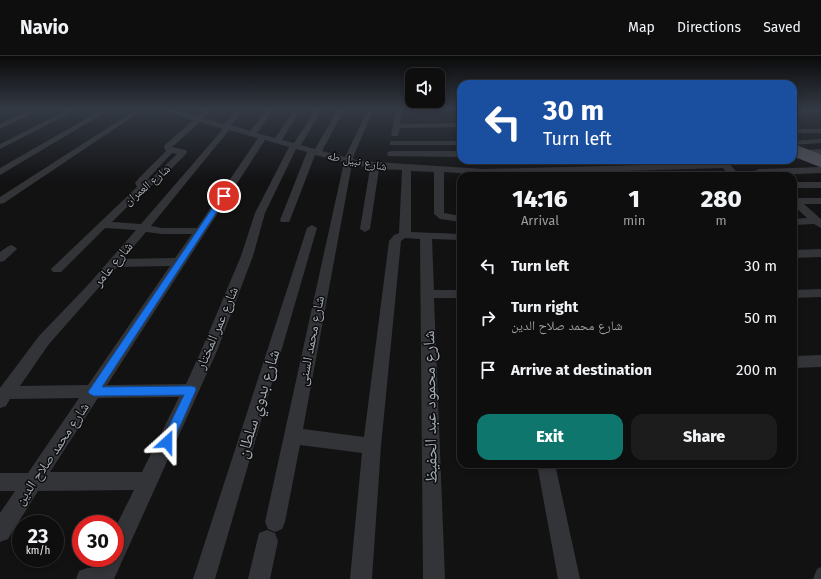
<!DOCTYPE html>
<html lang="en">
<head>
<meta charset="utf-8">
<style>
	body { margin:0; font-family:"Fira Sans","Noto Naskh Arabic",sans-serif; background:#1c1c1c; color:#f1f3f6; height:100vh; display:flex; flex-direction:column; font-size:15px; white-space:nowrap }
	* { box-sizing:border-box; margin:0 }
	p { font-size:13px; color:#9b9c9e }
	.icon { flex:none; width:22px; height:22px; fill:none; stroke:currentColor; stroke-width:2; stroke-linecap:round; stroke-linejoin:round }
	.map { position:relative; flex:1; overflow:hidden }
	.sheet { position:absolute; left:457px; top:116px; width:340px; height:296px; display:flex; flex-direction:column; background:#0e0e0e; border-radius:12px; box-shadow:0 2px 6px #0003,0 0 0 1px #2e2e2e }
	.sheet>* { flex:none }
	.top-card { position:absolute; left:457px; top:24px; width:340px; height:84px; border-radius:12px; box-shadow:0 2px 6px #0003,0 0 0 1px #2e2e2e; background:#1a4fa0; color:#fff; overflow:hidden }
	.fabs { position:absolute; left:405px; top:12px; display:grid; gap:8px }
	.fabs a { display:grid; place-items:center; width:40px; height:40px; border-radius:8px; background:#0e0e0e; box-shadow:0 2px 6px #0003,0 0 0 1px #2e2e2e; font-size:20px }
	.speed { position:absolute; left:12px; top:459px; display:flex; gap:8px; font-size:20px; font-weight:700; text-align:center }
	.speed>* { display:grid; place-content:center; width:52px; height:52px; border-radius:50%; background:#0e0e0e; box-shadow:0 2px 6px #0003,0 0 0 1px #2e2e2e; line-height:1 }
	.speed small { font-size:10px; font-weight:400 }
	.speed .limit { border:6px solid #d22; background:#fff; color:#111 }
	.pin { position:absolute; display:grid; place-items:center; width:34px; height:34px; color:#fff; margin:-17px; border:2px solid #fff; border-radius:50%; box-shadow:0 1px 4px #0007 }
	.me { position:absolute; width:44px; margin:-22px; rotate:24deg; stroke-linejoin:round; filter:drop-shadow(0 0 3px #0008) }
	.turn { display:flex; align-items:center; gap:14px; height:84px; padding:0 20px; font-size:18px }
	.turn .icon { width:52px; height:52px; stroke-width:2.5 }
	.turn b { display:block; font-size:28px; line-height:34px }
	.eta { display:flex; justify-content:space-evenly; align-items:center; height:68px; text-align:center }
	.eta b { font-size:24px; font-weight:800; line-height:28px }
	.button { display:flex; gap:8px; margin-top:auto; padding:8px 20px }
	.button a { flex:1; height:46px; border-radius:12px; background:#0f766e; color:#fff; font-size:16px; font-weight:800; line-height:46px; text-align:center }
	.button a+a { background:#1c1c1c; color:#f1f3f6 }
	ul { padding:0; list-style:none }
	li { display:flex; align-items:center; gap:12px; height:52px; padding:0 20px }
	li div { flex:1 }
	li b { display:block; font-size:15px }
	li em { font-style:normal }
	header { display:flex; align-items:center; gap:24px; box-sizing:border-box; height:56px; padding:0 20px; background:#0e0e0e; border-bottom:1px solid #2e2e2e }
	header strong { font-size:19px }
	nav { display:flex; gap:22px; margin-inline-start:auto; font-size:14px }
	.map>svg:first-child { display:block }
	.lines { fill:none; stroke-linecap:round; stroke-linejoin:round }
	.service { fill:#333438; fill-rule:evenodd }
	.minor { fill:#333438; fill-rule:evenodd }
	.primary-bridge { stroke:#4f5157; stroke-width:12 }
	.route { fill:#1a73e8; stroke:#114b97 }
	.labels { text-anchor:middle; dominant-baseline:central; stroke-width:3; stroke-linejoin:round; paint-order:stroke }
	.far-street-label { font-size:12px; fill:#a4aab3; stroke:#0d0d0e }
	.street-label { font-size:14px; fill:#a4aab3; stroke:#0d0d0e }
	.near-street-label { font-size:17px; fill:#a4aab3; stroke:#0d0d0e }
</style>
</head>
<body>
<header>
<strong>Navio</strong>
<nav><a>Map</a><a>Directions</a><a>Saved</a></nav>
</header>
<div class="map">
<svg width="821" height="523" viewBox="0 0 821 523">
	<rect width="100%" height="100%" fill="#121213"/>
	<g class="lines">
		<polygon class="service" points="821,511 821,523 813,523 817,513"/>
		<g class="minor">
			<polygon points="33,53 41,53 0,73 0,68"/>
			<polygon points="70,53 78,53 0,93 0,88"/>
			<polygon points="103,53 111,53 0,119 0,112"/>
			<polygon points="137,53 144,53 4,147 0,148 0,141"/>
			<path d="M159,53H169L197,60L205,53H212L203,62L224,68L238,53H245L231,69L250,75L268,53H274L257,77L275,82L295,53H301L282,84L294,87L316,53H322L301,89L315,93L338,53H357L354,55L343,56L322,95L345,101L368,53H374L353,101V103L360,105L484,113L719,107L717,104H726L740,120H730L723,112L487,119L444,116V157L461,160V166L440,163L434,158V116L411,115V176L461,178V184L432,183L434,234H461V242H434L445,523H423L420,183L405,182L401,185L381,390L372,523H350L362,397L300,389L285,466L282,473L275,476L268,473L265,466L344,106L315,99L290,164L289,166H281L280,164L307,96L296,93L265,157L253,200L217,295L114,523H76L79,515L87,512L96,511L100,502H115V472L134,434L38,435L8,483L0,486V457L15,435H0V417H28L79,342L10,343L6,350L0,352V332L39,280L87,230L136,174L105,172L61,216H53L51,213L137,131L135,127L139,122L166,95L164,91L165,89L193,64L160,54ZM200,66L223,73L141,168L112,166L145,133L158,126L186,98L187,96L186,94L172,91ZM229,74L258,82L197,172H162L151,170ZM265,84L289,91L255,157L241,200L201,295L186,328L107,329ZM172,97L177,98L152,122L146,125ZM352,108L370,112L360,173L365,176L370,173L379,113L402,114L399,177L394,179L389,185L364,381L303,373ZM146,176L162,178H192L175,202L123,203ZM170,210L88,329L20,330L49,288L117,211ZM179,341L142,416H50L98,342Z"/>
			<polygon points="396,53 402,53 400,68 461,67 461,71 400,72 398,80 392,80 391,78"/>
			<polygon points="421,53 427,53 428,55 423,56"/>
			<polygon points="455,53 461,53 461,59 459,58"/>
			<polygon points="821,53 821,57 793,58 793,54"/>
			<rect x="793" y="73" width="28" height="4"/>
			<polygon points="821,83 821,87 793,89 793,85"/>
			<rect x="390" y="85" width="71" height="4"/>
			<polygon points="821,93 821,99 804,100 800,97 804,94"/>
			<polygon points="391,95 461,95 461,101 388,100 387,98 388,96"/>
			<polygon points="821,111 821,117 752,120 754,115 759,113"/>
			<rect x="793" y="126" width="28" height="6"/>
			<polygon points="793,142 821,142 821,148 804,148 821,163 821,172 814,168 793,169 793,163 807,162 793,149"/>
			<polygon points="312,169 317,172 215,523 193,523 307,172"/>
			<polygon points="11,189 15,191 17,193 4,205 0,206 0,196 7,191"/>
			<polygon points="821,193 821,201 793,202 793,194"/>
			<polygon points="821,233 821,241 793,242 793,234"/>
			<polygon points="821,299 821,311 793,312 793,300"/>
			<polygon points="537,408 555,408 580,523 558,523"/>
			<polygon points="267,474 275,477 278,485 270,523 248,523 259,477"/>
		</g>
		<polyline class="primary-bridge" points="793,94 821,105"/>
	</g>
	<linearGradient id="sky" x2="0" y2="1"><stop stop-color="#0a0a0a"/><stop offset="0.42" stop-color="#333944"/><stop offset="1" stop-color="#333944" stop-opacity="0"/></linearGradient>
	<rect width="821" height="126" fill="url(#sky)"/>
	<polygon class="route" points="222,138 227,140 102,331 191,330 195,331 196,334 173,386 171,390 167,391 163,390 161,386 184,339 94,340 90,338 88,336"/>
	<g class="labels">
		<g class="far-street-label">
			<text transform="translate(357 105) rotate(11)">شارع نبيل طه</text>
			<text transform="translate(147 129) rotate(-40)">شارع العمران</text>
		</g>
		<g class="street-label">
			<text transform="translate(113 208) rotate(-50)">شارع عامر</text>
			<text transform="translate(217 272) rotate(-67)">شارع عمر المختار</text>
			<text transform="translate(311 285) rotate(-79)">شارع محمد السنى</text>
			<text transform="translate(52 398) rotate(-56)">شارع محمد صلاح الدين</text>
		</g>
		<g class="near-street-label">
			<text transform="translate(258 348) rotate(-73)">شارع بدوي سلطان</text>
			<text transform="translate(430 351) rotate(-91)">شارع محمود عبد الحفيظ</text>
		</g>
	</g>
</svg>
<div class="fabs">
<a><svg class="icon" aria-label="sound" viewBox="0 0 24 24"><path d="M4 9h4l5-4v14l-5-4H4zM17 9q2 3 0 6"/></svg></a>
</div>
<div class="speed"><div>23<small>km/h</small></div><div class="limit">30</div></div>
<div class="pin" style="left:224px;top:140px;background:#d93025"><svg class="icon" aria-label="arrive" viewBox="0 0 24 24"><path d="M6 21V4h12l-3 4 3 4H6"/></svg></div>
<svg class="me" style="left:167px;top:386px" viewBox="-20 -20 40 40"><path d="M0-17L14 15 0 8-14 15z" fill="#1a73e8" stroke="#fff" stroke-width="4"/></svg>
<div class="top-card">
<div class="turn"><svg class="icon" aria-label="left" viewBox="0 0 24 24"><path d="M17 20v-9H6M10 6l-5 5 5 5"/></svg><div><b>30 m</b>Turn left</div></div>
</div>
<section class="sheet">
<div class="eta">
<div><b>14:16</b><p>Arrival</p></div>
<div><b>1</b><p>min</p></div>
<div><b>280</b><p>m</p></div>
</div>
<ul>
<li><svg class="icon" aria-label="left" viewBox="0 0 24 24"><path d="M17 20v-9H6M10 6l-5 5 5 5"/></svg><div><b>Turn left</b></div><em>30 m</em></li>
<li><svg class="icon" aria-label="right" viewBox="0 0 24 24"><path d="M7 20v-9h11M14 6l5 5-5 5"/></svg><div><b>Turn right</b><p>شارع محمد صلاح الدين</p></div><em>50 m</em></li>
<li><svg class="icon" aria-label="arrive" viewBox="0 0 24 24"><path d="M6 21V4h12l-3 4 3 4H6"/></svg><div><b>Arrive at destination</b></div><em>200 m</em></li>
</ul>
<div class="button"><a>Exit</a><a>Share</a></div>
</section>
</div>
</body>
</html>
